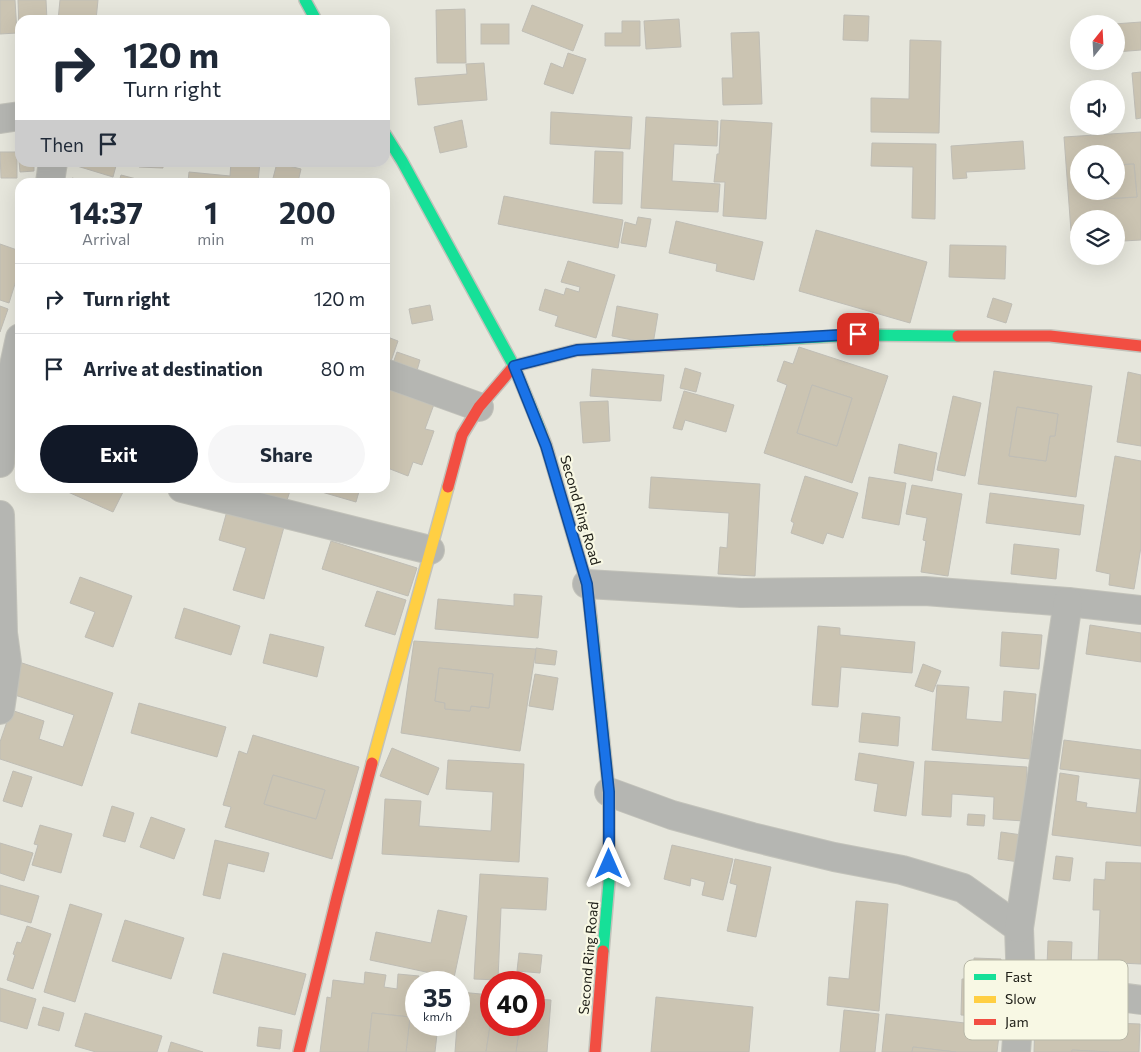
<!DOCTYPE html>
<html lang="en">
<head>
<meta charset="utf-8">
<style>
	body { margin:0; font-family:Commissioner,sans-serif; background:#f6f6f7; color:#1f2937; height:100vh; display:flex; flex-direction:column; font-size:19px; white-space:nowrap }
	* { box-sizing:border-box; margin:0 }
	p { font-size:16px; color:#747a83 }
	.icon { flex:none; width:28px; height:28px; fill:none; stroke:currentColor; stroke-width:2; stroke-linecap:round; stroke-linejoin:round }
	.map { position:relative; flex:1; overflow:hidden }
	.details { position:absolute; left:15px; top:178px; width:375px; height:315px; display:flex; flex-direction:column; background:#fff; border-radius:15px; box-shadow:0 5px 20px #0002 }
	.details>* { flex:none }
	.banner { position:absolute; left:15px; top:15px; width:375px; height:152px; border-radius:15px; box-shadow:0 5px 20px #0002; background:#fff; color:#1f2937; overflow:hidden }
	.needle { width:32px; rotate:18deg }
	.buttons { position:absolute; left:1070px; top:15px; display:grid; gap:10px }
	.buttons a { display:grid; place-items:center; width:55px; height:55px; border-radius:50%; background:#fff; box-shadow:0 5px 20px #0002; font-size:25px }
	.speed { position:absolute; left:405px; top:971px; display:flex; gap:10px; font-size:25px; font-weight:700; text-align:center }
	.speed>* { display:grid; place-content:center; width:65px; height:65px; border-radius:50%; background:#fff; box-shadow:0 5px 20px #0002; line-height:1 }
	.speed small { font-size:12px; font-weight:400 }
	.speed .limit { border:8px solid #d22; background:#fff; color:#111 }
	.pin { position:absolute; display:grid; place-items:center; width:42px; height:42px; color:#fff; margin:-21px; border-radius:10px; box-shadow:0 2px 8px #0006 }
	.me { position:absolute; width:55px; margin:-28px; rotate:0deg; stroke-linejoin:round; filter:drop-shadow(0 0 4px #0008) }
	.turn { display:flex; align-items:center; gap:18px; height:105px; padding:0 25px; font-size:22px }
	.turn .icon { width:65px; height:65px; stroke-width:2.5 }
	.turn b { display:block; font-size:35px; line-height:42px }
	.then { display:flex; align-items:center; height:48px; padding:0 25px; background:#0003; gap:10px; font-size:19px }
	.eta { display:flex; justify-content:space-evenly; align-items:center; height:85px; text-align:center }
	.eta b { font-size:30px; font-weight:700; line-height:35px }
	.button { display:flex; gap:10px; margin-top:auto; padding:10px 25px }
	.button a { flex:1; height:58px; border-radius:30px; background:#111827; color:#fff; font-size:20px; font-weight:700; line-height:58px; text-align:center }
	.button a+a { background:#f6f6f7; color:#1f2937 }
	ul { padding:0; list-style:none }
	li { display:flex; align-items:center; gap:15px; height:70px; padding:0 25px; border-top:1px solid #e0e1e3 }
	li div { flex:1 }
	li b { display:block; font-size:19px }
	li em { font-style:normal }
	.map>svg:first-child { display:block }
	.building { fill:#cbc4b2; stroke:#bfbdb5; fill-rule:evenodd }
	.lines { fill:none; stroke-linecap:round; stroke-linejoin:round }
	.street-casing { stroke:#c2c2ba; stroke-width:30 }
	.fast-casing { stroke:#c2c2ba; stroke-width:14 }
	.slow-casing { stroke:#c2c2ba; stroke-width:14 }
	.jam-casing { stroke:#c2c2ba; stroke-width:14 }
	.street { stroke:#b5b6b2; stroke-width:28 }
	.fast { stroke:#16e098; stroke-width:11 }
	.slow { stroke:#ffcf43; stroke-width:11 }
	.jam { stroke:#f24e42; stroke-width:11 }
	.route-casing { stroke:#114b97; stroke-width:12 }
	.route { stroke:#1a73e8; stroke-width:9 }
	.labels { text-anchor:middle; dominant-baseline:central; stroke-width:4.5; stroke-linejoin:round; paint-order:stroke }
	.street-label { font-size:14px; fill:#202019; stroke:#f8f8e4 }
	.key { fill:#f8f8e4; stroke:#b7b7a7; stroke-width:1 }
	.key-label { font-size:14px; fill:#202019 }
</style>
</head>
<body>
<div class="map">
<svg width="1141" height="1052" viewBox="0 0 1141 1052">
	<rect width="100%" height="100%" fill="#e6e6dc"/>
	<g class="building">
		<polygon points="0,0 15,0 17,33 0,34"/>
		<polygon points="18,0 46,0 47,20 20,20 20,30 19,30"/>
		<polygon points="60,0 98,0 96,20 58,20"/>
		<polygon points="532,5 583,25 573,51 522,31"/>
		<polygon points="465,9 466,63 437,63 436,10"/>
		<polygon points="844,15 869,16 868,41 843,40"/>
		<polygon points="679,19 681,47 646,49 644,21"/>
		<polygon points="622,21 640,21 640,46 605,46 605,33 622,33"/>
		<polygon points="1141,22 1141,50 1116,52 1116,24 1114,24"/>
		<rect x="481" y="24" width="28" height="20"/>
		<polygon points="759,32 762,104 723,105 722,78 733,78 731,33"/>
		<polygon points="910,40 941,41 939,133 871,132 871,98 909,99"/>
		<polygon points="568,53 586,59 573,94 544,84 551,63 563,68"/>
		<polygon points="484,63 487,100 418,105 415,78 467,74 466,64"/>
		<polygon points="1141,72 1141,118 1136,119 1132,73"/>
		<polygon points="551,112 632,117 630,149 550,144"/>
		<polygon points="646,117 718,121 717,146 674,144 672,181 720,184 718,212 641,208"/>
		<polygon points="462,120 467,147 440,153 434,127"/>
		<polygon points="721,120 772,123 766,219 723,216 725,182 714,182 717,154 719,154"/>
		<path d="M1141,132V240L1123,241L1122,229L1116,230V219H1079V239H1078L1077,231H1071L1064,137ZM1079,154H1116V165L1134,164L1137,197L1100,199V191H1079Z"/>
		<polygon points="1023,141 1025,169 966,172 967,178 953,179 951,146"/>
		<polygon points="872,143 936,144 935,219 912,218 913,167 871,166"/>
		<polygon points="18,149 20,149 20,162 34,162 34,171 20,172"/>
		<polygon points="595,151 623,152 622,204 593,203"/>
		<polygon points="0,152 17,152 17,178 1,178"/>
		<polygon points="78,162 117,162 113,177 77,166"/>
		<polygon points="140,162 163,162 163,168 139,167"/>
		<polygon points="231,162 260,162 258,182 188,182 189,172 230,176"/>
		<polygon points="277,163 301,169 298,182 272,182"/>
		<polygon points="1134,164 1137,197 1100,199 1100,191 1116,191 1116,165"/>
		<polygon points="121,175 148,182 119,182"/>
		<polygon points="72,178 88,182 71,182"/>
		<polygon points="504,196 623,220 618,248 498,224"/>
		<polygon points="638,217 651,219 646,247 621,243 625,222 636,225"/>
		<polygon points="676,221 763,242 754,280 716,271 717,264 669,253"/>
		<polygon points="816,230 927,262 910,323 799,291"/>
		<polygon points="0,244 20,251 20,268 9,303 0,300"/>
		<polygon points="950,245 1006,246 1005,279 949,277"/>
		<polygon points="568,261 615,275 596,338 555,326 558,316 539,310 545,289 564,295 566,288 579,292 580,287 561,282"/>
		<polygon points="993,298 1012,304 1006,323 987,317"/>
		<polygon points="430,305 433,320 412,324 409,309"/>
		<polygon points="0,306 8,309 0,332"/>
		<polygon points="617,306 658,314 653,344 612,336"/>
		<polygon points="385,336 398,341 389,367 385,366"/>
		<path d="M799,347L888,376L852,483L764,453L787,385L777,381L784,361L793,364ZM812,385L852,398L837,446L797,433Z"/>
		<polygon points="397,352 420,360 416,374 392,366"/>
		<polygon points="685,368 701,373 696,392 680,388"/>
		<polygon points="592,369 664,375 661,401 590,396"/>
		<path d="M994,371L1092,386L1076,497L978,484ZM1017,407L1058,414L1055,436H1050L1046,461L1009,456Z"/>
		<polygon points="1128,372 1141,375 1141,446 1117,442"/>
		<polygon points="385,382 437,396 425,429 434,431 422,465 413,462 408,476 385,467"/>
		<polygon points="812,385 852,398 837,446 797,433"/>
		<polygon points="684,391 734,405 726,432 685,420 682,430 673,428"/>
		<polygon points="953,396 981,403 965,476 937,470"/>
		<polygon points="608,401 610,441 583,443 580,402"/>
		<polygon points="1017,407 1058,414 1055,436 1050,436 1046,461 1009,456"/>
		<polygon points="899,444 937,453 932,481 894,473"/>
		<polygon points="1115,456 1141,461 1141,547 1134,589 1109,585 1110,574 1096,571"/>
		<polygon points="805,476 858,493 843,538 827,533 823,544 791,533 794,523 791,521"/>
		<polygon points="651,477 760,484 755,576 718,574 720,547 727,548 729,513 649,508"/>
		<polygon points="869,477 906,483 899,525 862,518"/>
		<polygon points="912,485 962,494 948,576 921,572 926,541 923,540 927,518 906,514"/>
		<polygon points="59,488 125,488 113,512"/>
		<polygon points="242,488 291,488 286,503 241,490"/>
		<polygon points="308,488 360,488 356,502"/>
		<polygon points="990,493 1084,505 1080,535 986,523"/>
		<polygon points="227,511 284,527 264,599 233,590 246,548 219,540"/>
		<polygon points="331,541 417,568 408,596 322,569"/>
		<polygon points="1014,544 1059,549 1056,579 1011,574"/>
		<polygon points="80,577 132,596 113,647 85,637 95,612 70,603"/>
		<polygon points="377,591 406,600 395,635 365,626"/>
		<polygon points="514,594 542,596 538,638 435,629 438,599 514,606"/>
		<polygon points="184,608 240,626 231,655 175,638"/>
		<polygon points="1090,625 1141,633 1141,662 1086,654"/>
		<polygon points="818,626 840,628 840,635 915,642 912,673 841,667 838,707 812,705"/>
		<polygon points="1002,632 1042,635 1039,669 1000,666"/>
		<polygon points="270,634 324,647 317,677 263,663"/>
		<path d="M414,641L536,649L520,751L401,733ZM439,668L493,674L489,708L471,706L470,711L445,709V703L435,701Z"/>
		<polygon points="536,648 557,651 555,665 535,663"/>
		<polygon points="19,662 113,693 82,786 0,759 0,742 11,710 44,721 39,739 63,747 74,715 9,693"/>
		<polygon points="923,664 941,671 933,692 915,686"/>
		<polygon points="439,668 493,674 489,708 471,706 470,711 445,709 445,703 435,701"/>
		<polygon points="535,674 558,678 553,710 529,706"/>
		<polygon points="937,685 969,687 966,719 1002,722 1004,691 1036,694 1030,759 932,750"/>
		<polygon points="139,703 226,727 217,757 131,733"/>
		<polygon points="862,713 900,717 898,746 859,742"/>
		<path d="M253,735L359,767L332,859L225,827L231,807L223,805L239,751L247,754ZM273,775L325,790L316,819L264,804Z"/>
		<polygon points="1064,740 1141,750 1141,846 1052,835 1060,773 1079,776 1076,801 1087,803 1086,807 1136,813 1140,779 1060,769"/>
		<polygon points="392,748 439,768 428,795 380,776"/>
		<polygon points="859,753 914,762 906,816 874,811 878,784 855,780"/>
		<polygon points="448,760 524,764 519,862 382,854 385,799 421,801 419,826 491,831 493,792 446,789"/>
		<polygon points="925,761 1027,767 1024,821 993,819 994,797 952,794 951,817 922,815"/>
		<polygon points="13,771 32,777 22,807 3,801"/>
		<polygon points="273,775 325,790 316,819 264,804"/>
		<polygon points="112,806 134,813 125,842 103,836"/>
		<polygon points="968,814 985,815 984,826 967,825"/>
		<polygon points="151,817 185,829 174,859 140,847"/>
		<polygon points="40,825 72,834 61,873 32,865 38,845 34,844"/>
		<polygon points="1001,832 1022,835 1019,862 998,859"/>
		<polygon points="215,840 269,853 264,872 228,863 220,899 203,895"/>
		<polygon points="0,843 33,853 24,881 0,873"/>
		<polygon points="672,845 733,859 723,900 702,895 705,882 691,878 690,886 664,879"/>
		<polygon points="1056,856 1073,858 1070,881 1053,879"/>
		<polygon points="735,859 771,867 756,937 727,931 737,885 730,883"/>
		<polygon points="1106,862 1141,863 1141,964 1098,962 1100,910 1093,910 1094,879 1105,880"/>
		<polygon points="480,874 548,878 546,910 501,908 498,980 474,979"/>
		<polygon points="0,885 39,896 31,923 0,914"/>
		<polygon points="856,901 888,904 879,1011 827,1005 829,977 849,979"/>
		<polygon points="70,904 102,914 75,1002 44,992"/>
		<polygon points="438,910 467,916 454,978 370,960 376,932 431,943"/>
		<polygon points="125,920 184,938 171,979 112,961"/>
		<polygon points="27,926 51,934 33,989 7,980 15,955 13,954 17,942 21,943"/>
		<polygon points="1048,941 1072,942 1071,968 1047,966"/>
		<polygon points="223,953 306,974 295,1015 213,993"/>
		<polygon points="519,953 542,955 540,973 517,971"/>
		<polygon points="974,958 1001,959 1000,1017 961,1015 962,979 974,979"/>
		<polygon points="365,972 386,975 384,987 397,989 398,974 419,976 418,982 416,982 416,1025 438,1025 435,1052 406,1052 410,1017 372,1013 368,1052 320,1052 327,997 331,998 333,980 364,984"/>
		<polygon points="0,988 36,999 27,1029 0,1021"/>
		<polygon points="460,992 491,995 491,1025 534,1025 534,999 551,1000 547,1052 516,1052 519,1030 490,1026 486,1052 455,1052 457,1025 459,1025"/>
		<polygon points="656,997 753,1007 749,1052 651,1052"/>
		<polygon points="43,1007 64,1013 59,1031 38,1025"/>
		<polygon points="844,1010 879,1014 875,1052 840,1052"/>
		<polygon points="85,1013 162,1036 157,1052 96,1052 75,1046"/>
		<polygon points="372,1013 410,1017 406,1052 368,1052"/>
		<polygon points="886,1014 1000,1027 997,1052 956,1052 913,1047 912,1052 882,1052"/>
		<polygon points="1035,1020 1140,1024 1139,1052 1109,1052 1072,1050 1072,1052 1034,1052"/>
		<polygon points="490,1026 519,1030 516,1052 486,1052"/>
		<polygon points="259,1027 282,1030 280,1049 257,1046"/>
		<polygon points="171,1042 203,1052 168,1052"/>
		<polygon points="913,1047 956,1052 912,1052"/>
		<polygon points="1072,1050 1109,1052 1072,1052"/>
	</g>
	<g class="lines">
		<defs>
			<g id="street">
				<polyline points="0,119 20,116"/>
				<polyline points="50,182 53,162"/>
				<polyline points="385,373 479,407"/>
				<polyline points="0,463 3,416 20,338"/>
				<polyline points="182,488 430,550"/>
				<polyline points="0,515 3,633 7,662 0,710"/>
				<polyline points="587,584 741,593 925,591 1068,602 1141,610"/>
				<polyline points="609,792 672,815 752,837 834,857 902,870 963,888 1019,928 1021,984 1141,1000"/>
				<polyline points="1019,928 1068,602"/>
				<polyline points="1016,1052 1021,984"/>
			</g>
			<g id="fast">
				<polyline points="305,0 316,20"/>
				<polyline points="385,134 402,161 514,366 541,432"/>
				<polyline points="709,343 857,335 958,336"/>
				<polyline points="591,618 609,792 609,882 603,951"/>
			</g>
			<g id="slow">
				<polyline points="541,432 546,445 587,584 591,618"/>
				<polyline points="372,763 448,487"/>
			</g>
			<g id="jam">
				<polyline points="958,336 1050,336 1141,346"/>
				<polyline points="448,487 462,435 479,407 514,366 577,350 709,343"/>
				<polyline points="299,1052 337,897 372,763"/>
				<polyline points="595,1052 603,951"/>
			</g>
		</defs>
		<use href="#street" class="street-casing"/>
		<use href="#fast" class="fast-casing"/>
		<use href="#slow" class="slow-casing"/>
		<use href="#jam" class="jam-casing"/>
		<use href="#street" class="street"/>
		<use href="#fast" class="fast"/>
		<use href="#slow" class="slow"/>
		<use href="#jam" class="jam"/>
	</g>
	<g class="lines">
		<defs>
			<polyline id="route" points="609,864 609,792 587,584 546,446 514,366 577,350 858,334"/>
		</defs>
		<use href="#route" class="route-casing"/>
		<use href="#route" class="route"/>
	</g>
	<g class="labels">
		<g class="street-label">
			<text transform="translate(581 510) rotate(74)">Second Ring Road</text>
			<text transform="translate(588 958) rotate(-85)">Second Ring Road</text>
		</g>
	</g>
	<rect x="964" y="960" width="164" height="80" rx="8" class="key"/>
	<rect x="974" y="974" width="22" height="6" fill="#16e098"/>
	<rect x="974" y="996" width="22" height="7" fill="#ffcf43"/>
	<rect x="974" y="1019" width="22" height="6" fill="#f24e42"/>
	<g class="key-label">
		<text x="1005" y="982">Fast</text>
		<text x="1005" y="1004">Slow</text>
		<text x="1005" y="1027">Jam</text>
	</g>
</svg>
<div class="buttons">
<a><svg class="needle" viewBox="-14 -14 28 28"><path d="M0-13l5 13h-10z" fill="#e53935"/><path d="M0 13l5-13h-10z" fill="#747a83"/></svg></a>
<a><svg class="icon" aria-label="sound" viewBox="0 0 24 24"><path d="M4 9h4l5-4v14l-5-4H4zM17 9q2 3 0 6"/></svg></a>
<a><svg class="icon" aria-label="search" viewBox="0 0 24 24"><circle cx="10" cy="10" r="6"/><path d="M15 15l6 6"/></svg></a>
<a><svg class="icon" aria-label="layers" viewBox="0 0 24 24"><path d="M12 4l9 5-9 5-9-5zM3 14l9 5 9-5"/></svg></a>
</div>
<div class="speed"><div>35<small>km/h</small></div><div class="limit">40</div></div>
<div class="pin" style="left:858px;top:334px;background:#d93025"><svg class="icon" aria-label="arrive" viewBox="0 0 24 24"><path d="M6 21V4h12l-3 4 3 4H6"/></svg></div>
<svg class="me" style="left:609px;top:864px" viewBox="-20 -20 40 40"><path d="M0-17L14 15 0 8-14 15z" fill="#1a73e8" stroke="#fff" stroke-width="4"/></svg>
<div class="banner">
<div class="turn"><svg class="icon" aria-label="right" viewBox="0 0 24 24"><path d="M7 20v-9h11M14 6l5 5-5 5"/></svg><div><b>120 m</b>Turn right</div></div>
<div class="then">Then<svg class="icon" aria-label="arrive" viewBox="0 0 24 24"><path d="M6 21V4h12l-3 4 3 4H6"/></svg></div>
</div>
<section class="details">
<div class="eta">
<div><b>14:37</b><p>Arrival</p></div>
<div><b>1</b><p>min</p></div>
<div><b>200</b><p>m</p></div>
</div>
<ul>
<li><svg class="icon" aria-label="right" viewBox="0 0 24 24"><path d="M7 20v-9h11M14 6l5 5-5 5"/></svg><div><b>Turn right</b></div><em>120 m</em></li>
<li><svg class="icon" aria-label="arrive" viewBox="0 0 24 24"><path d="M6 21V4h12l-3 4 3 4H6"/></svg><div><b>Arrive at destination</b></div><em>80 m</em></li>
</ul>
<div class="button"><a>Exit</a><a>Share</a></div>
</section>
</div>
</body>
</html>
